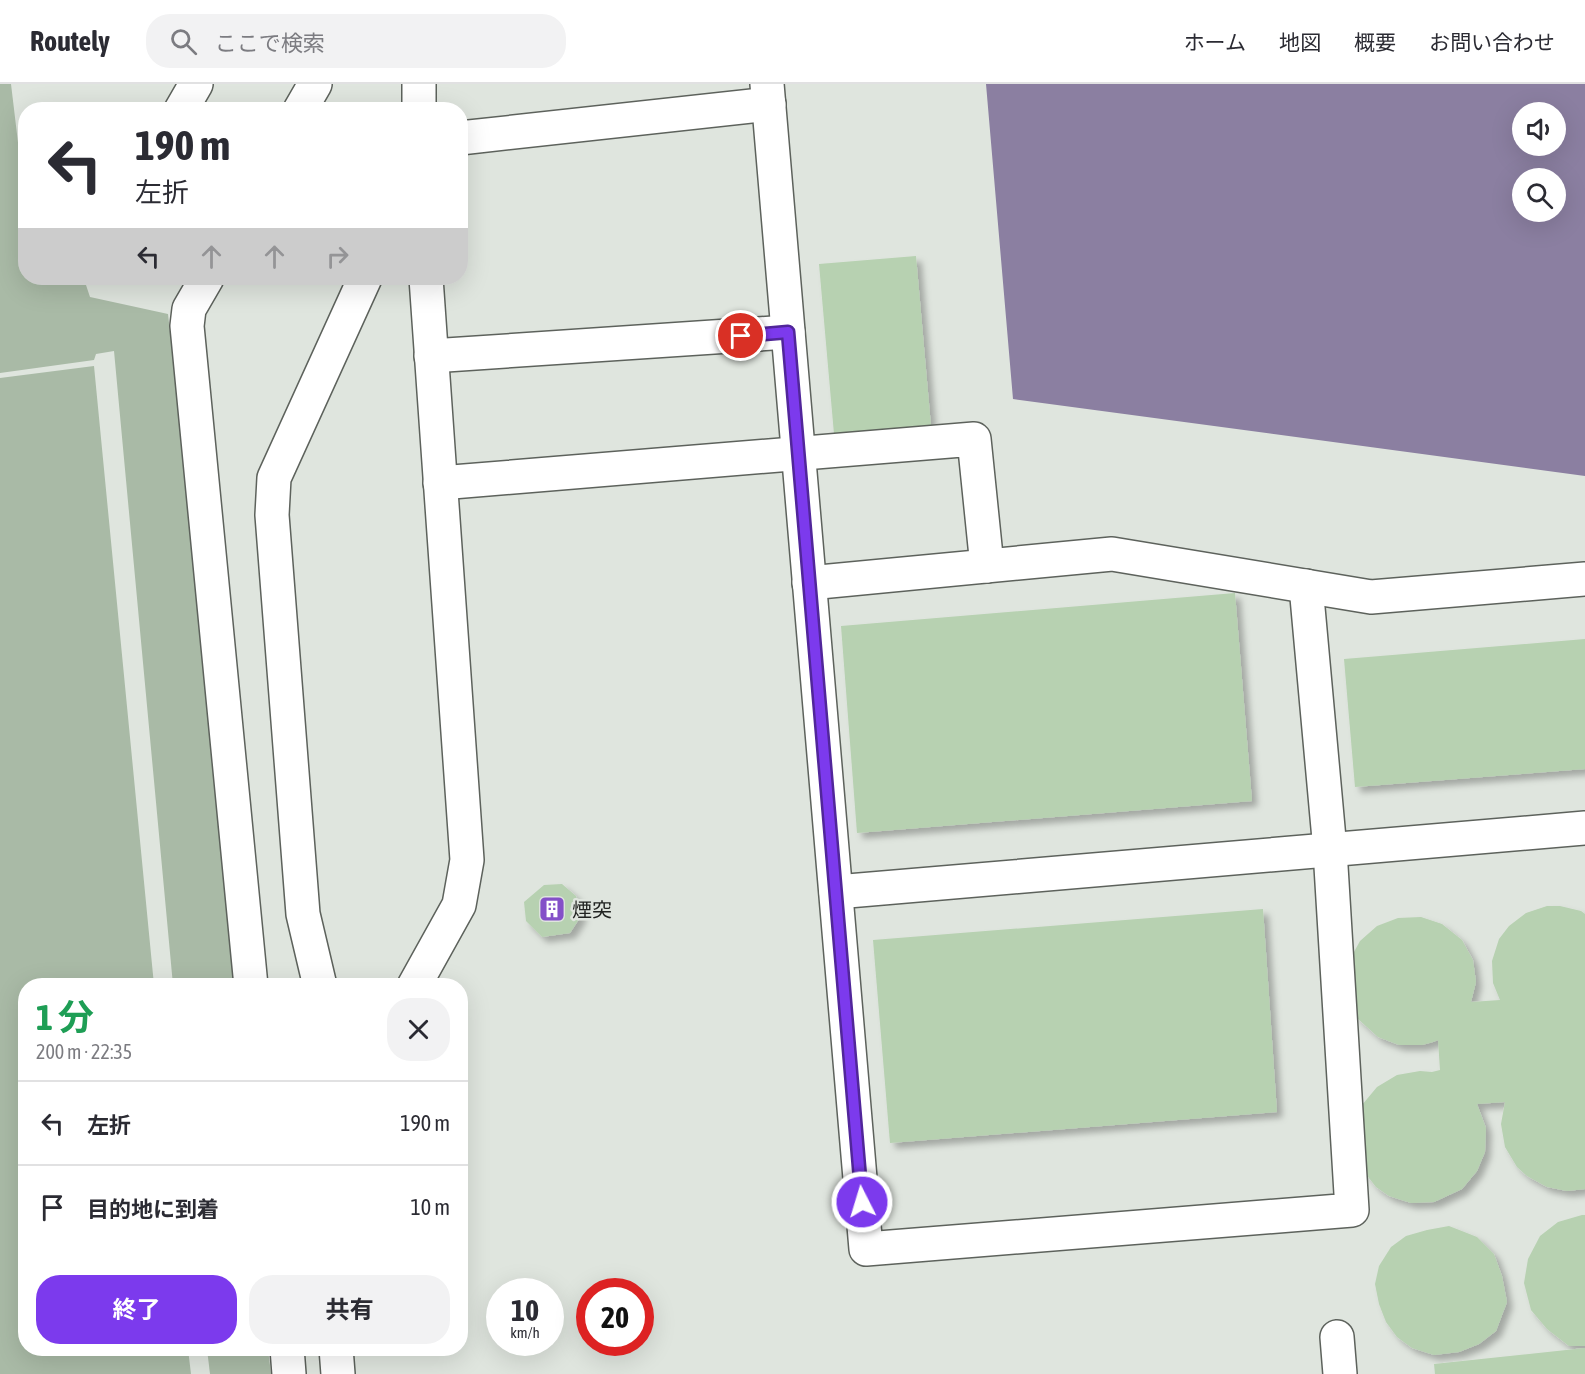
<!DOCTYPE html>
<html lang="ja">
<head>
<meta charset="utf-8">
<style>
	body { margin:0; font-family:"Asap Condensed","Noto Sans JP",sans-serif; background:#f2f2f3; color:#2b2b33; height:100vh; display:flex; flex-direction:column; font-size:22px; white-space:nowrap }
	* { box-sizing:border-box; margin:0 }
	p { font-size:20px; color:#7c7c81 }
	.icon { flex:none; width:33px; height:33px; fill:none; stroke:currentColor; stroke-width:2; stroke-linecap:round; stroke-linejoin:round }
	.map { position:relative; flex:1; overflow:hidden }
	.panel { position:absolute; left:18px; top:894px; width:450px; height:378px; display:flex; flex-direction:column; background:#fff; border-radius:24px; box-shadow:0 6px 24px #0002 }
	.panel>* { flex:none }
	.hud { position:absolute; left:18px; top:18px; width:450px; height:183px; border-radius:24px; box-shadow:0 6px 24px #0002; background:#fff; color:#2b2b33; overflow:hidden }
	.fabs { position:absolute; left:1512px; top:18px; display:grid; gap:12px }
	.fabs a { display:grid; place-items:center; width:54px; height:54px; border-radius:50%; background:#fff; box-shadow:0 6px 24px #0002; font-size:30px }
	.speed { position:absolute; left:486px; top:1194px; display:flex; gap:12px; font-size:30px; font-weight:700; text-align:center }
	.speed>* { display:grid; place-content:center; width:78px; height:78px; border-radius:50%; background:#fff; box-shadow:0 6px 24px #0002; line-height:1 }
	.speed small { font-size:15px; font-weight:400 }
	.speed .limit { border:9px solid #d22; background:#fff; color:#111 }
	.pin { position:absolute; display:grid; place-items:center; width:51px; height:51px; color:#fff; margin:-26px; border:3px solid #fff; border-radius:50%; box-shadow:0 2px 6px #0007 }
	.me { position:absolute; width:66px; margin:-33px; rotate:355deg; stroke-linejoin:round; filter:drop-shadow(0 0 4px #0008) }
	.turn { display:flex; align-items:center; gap:21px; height:126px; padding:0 18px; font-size:27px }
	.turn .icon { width:78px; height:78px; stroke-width:2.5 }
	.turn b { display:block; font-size:42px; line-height:51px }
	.lanes { display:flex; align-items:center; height:57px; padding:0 18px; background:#0003; justify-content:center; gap:30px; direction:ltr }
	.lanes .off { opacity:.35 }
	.round { display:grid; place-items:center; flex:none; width:63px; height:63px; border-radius:24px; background:#f2f2f3 }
	.overview { display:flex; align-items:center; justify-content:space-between; height:102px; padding:0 18px }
	h1 { font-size:36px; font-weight:700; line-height:45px; color:#1e9e55 }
	.button { display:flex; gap:12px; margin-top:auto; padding:12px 18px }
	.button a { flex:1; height:69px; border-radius:24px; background:#7c3aed; color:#fff; font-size:24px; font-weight:700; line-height:69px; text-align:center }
	.button a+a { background:#f2f2f3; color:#2b2b33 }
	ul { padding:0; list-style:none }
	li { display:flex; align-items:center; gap:18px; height:84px; padding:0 18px; border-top:2px solid #e1e1e2 }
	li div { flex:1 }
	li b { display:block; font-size:22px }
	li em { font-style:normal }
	header { display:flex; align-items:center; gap:36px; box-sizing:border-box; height:84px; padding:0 30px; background:#fff; border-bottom:2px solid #e1e1e2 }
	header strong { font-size:28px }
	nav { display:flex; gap:33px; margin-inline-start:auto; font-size:21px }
	.search { width:420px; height:54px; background:#f2f2f3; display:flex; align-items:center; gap:15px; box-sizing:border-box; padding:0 21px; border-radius:24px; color:#7c7c81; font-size:22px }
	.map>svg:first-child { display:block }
	.green { fill:#a9baa6 }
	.water { fill:#8b7fa1; fill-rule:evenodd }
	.building { fill:#b7d1b1; filter:url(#shadow) }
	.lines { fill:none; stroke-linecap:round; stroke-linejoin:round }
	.minor-casing { stroke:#5d625c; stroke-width:36 }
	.minor { stroke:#fff; stroke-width:33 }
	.route-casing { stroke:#51269a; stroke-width:15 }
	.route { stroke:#7c3aed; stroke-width:10 }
	.labels { text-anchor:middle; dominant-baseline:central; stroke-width:5; stroke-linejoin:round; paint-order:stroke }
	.poi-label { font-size:20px; fill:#212321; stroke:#dfe5de; text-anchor:start }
</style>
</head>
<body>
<header>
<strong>Routely</strong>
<div class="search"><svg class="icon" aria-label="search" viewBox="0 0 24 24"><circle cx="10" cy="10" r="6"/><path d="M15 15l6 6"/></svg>ここで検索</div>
<nav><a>ホーム</a><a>地図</a><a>概要</a><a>お問い合わせ</a></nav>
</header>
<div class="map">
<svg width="1585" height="1290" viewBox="0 0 1585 1290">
	<defs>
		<filter id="shadow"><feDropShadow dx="5.5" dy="5.5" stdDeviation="3" flood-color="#0004"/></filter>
	</defs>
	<rect width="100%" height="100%" fill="#dfe5de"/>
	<g class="green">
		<polygon points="0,0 11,0 25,117 26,194 61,194 86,201 90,213 168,230 193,449 235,901 173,901 114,267 96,270 94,276 0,289"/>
		<polygon points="94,282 154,901 26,902 26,1264 188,1265 191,1290 0,1290 0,294"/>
		<polygon points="207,1265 268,1265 271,1290 210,1290"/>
	</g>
	<path class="water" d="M986,0H1585V392L1013,315ZM1522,28H1556V62H1522ZM1522,94H1556V128H1522Z"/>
	<g class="building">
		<polygon points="916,172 931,342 834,350 819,180"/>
		<polygon points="1235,509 1252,717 857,749 841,542"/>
		<polygon points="1585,555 1585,685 1355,703 1344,575"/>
		<polygon points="562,800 576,812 581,832 570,849 542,853 526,837 524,818 544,801"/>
		<polygon points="1547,822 1560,822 1581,827 1585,830 1585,1105 1567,1107 1547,1103 1527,1092 1517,1083 1505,1063 1501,1040 1505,1018 1477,1020 1486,1044 1485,1068 1477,1087 1462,1105 1434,1118 1411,1119 1389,1112 1376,1103 1362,1085 1362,1021 1377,1003 1397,991 1420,987 1432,988 1440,986 1438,956 1433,958 1422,961 1399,961 1378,953 1357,934 1348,913 1349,877 1360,857 1377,842 1398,834 1421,833 1442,840 1462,856 1473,876 1476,898 1471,918 1500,916 1493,899 1492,877 1499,855 1509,842 1526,829"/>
		<polygon points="1263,825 1277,1028 890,1059 873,856"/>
		<polygon points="1582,1131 1585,1131 1585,1262 1569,1262 1547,1245 1531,1226 1524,1199 1528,1175 1540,1152 1558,1138"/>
		<polygon points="1449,1142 1477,1153 1494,1170 1502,1192 1507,1218 1496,1247 1479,1260 1459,1268 1434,1271 1412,1264 1397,1253 1386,1238 1379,1220 1375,1200 1379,1182 1391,1163 1406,1152 1427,1146"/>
		<polygon points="1585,1264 1585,1290 1435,1290 1434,1280"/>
	</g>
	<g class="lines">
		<defs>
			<g id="minor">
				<polyline points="767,0 866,1165 1352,1126 1330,766 1306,502"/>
				<polyline points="181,26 196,0"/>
				<polyline points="300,26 315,0"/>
				<polyline points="419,26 419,0"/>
				<polyline points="460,54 769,20"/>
				<polyline points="207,194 189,225 187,242 251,902"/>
				<polyline points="431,272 788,248"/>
				<polyline points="440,399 974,355 987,482"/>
				<polyline points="809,499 1112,470 1371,513 1585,495"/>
				<polyline points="836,808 1585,744"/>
				<polyline points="320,902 303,830 272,431 274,394 365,194"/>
				<polyline points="414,902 459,821 467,776 426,194"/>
				<polyline points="1337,1253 1340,1290"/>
				<polyline points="287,1264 289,1290"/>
				<polyline points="336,1264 338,1290"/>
			</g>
		</defs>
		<use href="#minor" class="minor-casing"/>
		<use href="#minor" class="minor"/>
	</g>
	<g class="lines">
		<defs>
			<polyline id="route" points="741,252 788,248 862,1118"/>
		</defs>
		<use href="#route" class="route-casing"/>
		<use href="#route" class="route"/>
	</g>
	<defs>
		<symbol id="building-square" viewBox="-11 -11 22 22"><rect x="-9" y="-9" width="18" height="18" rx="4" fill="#8450c8" stroke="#dfe5de"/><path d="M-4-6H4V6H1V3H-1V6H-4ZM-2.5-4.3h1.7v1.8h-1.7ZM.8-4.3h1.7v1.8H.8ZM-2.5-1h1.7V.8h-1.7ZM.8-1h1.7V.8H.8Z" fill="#fff"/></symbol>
	</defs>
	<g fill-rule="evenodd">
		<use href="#building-square" x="537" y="810" width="30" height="30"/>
	</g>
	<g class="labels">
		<g class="poi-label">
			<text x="572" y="825">煙突</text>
		</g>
	</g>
</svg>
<div class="fabs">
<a><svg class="icon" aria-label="sound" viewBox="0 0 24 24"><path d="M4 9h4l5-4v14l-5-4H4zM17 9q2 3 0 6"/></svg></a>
<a><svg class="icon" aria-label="search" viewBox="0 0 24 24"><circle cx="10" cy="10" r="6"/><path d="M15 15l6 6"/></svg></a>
</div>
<div class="speed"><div>10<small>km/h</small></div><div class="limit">20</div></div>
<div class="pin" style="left:741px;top:252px;background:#d93025"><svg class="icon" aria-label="arrive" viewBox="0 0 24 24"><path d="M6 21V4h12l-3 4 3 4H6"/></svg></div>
<svg class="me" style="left:862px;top:1118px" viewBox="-20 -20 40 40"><circle r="17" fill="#7c3aed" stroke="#fff" stroke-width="3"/><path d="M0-11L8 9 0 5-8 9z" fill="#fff"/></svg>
<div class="hud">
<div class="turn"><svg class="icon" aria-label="left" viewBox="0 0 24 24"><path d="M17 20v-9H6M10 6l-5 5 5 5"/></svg><div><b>190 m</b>左折</div></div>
<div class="lanes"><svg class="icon" aria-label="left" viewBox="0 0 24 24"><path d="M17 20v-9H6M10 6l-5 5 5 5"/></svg><svg class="icon off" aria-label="ahead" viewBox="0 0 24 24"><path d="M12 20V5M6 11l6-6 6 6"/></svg><svg class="icon off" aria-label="ahead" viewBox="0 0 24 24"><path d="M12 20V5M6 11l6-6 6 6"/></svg><svg class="icon off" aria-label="right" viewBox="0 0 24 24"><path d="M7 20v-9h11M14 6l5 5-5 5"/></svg></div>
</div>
<section class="panel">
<div class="overview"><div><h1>1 分</h1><p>200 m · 22:35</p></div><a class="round"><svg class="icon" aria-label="close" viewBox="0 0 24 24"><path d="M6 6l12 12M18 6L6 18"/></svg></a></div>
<ul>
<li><svg class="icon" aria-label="left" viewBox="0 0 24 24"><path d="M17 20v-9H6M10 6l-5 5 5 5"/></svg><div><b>左折</b></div><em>190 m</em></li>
<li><svg class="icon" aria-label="arrive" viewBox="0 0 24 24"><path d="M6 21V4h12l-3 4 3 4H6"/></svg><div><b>目的地に到着</b></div><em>10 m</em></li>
</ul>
<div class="button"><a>終了</a><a>共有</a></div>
</section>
</div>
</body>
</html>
